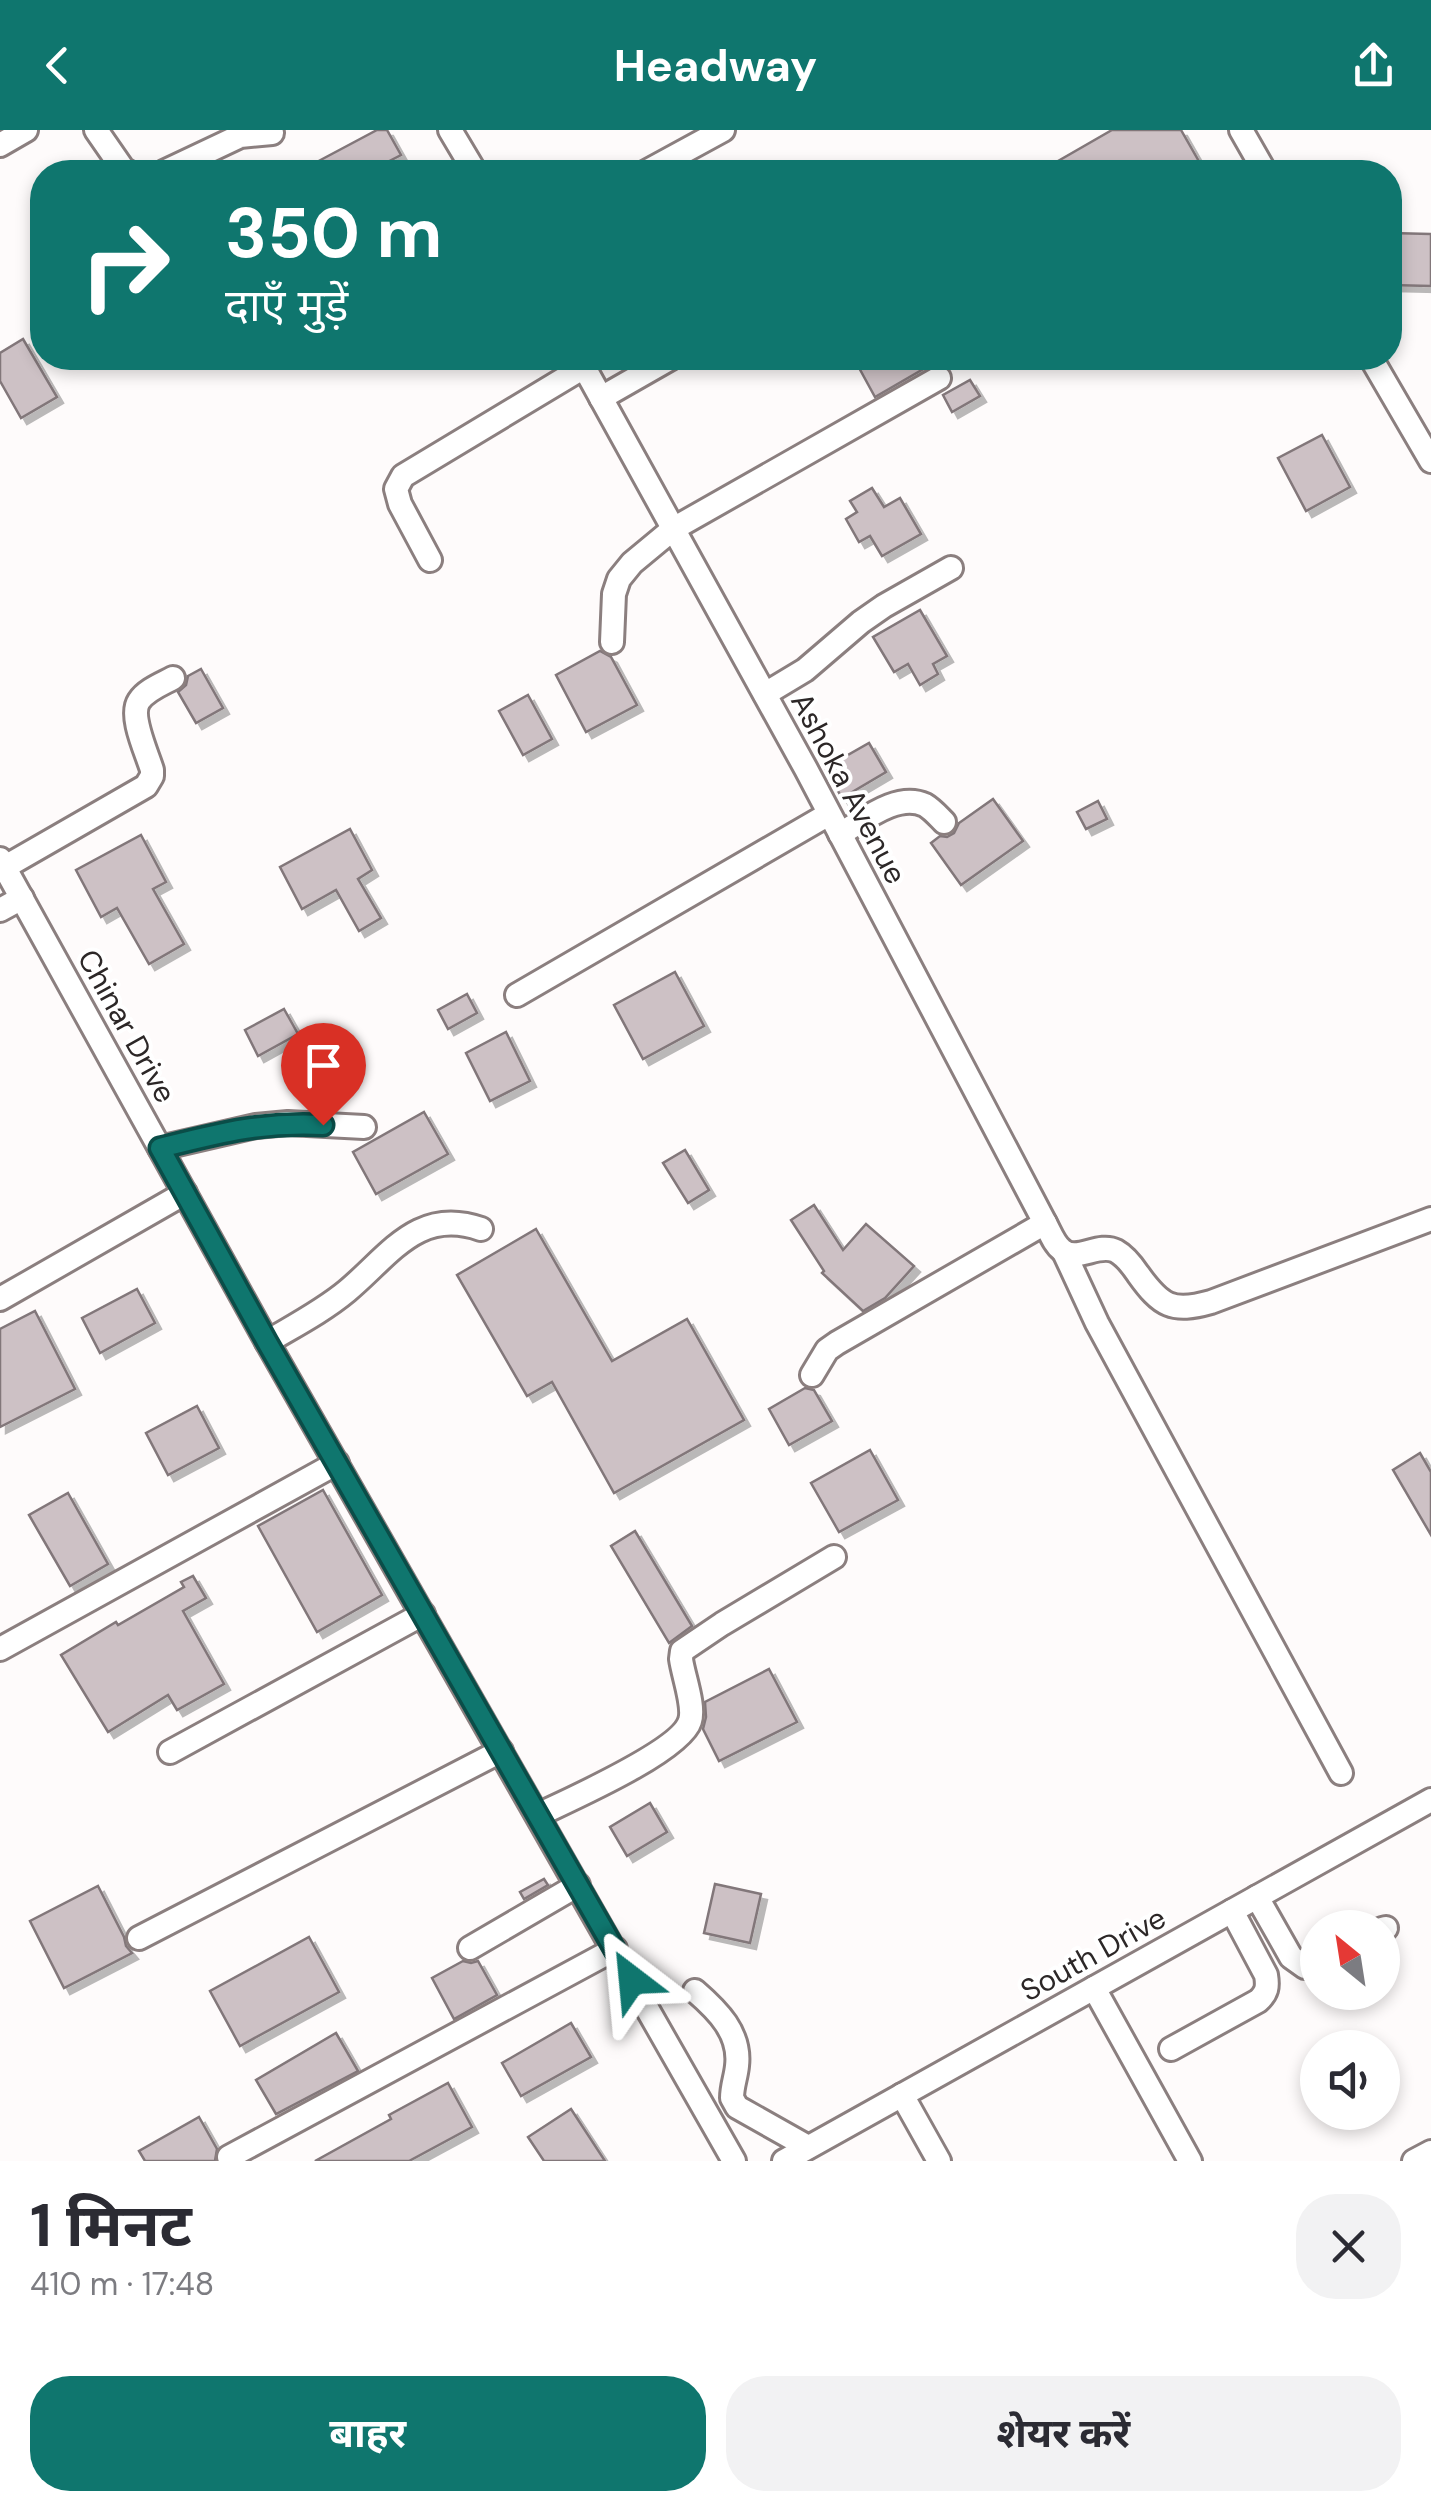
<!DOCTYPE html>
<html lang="hi">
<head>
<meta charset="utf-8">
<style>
	body { margin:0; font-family:"DM Sans","Noto Sans Devanagari",sans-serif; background:#f2f2f3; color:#2b2b33; height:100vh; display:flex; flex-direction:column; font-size:38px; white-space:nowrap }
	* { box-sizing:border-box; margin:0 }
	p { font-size:32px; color:#7c7c81 }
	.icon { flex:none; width:55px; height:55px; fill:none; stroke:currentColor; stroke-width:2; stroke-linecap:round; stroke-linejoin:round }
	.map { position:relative; height:2031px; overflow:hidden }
	.sheet { display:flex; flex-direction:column; background:#fff; flex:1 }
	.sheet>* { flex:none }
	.top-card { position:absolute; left:30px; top:30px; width:1372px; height:210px; border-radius:40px; box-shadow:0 5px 15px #0003; background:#0f766e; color:#fff; overflow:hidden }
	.needle { width:65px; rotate:330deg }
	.buttons { position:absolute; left:1300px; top:1780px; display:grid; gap:20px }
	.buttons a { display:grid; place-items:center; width:100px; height:100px; border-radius:50%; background:#fff; box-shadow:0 5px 15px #0003; font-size:50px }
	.pin { position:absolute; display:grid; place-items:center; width:85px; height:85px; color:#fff; margin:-102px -42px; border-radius:50% 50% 50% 0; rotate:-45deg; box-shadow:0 0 10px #0007 }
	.pin .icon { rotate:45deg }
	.me { position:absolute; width:110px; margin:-55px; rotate:331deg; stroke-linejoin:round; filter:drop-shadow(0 0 8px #0008) }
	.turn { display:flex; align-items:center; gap:35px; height:210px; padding:0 30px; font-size:45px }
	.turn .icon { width:130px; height:130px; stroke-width:2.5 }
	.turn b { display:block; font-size:70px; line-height:85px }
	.round { display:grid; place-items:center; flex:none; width:105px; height:105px; border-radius:40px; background:#f2f2f3 }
	.overview { display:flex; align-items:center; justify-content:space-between; height:170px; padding:0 30px }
	h1 { font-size:60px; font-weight:700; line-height:75px }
	.button { display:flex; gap:20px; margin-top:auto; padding:20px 30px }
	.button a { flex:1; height:115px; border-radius:40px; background:#0f766e; color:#fff; font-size:40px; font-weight:700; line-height:115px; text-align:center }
	.button a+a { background:#f2f2f3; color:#2b2b33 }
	header { display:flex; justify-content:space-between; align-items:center; height:130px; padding:0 30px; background:#0f766e; color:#fff; font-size:45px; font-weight:700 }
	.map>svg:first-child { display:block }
	.building { fill:#cdc1c5; stroke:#82777a; stroke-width:2.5; filter:url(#shadow) }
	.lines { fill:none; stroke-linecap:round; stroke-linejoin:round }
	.minor-casing { stroke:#8b7f7f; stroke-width:28 }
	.minor { stroke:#fff; stroke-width:22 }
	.route-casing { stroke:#0a4d48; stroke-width:25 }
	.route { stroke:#0f766e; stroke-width:18 }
	.labels { text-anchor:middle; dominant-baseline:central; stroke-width:8; stroke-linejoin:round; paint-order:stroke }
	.street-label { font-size:30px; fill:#2c2727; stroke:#fff }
</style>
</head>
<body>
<header><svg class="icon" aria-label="back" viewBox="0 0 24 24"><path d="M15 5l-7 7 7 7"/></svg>Headway<svg class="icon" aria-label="share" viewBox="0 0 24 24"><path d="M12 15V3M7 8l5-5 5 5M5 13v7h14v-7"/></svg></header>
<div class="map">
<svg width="1431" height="2031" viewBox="0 0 1431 2031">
	<defs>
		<filter id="shadow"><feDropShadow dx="6" dy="6" stdDeviation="0" flood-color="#0004"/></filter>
	</defs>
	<rect width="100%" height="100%" fill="#fefbfb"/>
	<g class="building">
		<polygon points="377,0 387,0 401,25 368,42 298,42"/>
		<polygon points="1112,0 1181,0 1205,42 1039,42"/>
		<polygon points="1390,103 1431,104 1431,156 1390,155"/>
		<polygon points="23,209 57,267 21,288 0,251 0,223"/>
		<polygon points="869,228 919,228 925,238 875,267 857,234"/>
		<polygon points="970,250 980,266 952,282 943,265"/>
		<polygon points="1322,305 1350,357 1306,381 1278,328"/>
		<polygon points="872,358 884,377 900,368 921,404 882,426 870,406 859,412 846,389 857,382 850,371"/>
		<polygon points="920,480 947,526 933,534 938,544 920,555 908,534 894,542 873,507"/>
		<polygon points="600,521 611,527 637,575 586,602 556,545"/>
		<polygon points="201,539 223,578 196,593 178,562 186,555 188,546"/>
		<polygon points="528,565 552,609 523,625 499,581"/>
		<polygon points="869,613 886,642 842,668 825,638"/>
		<polygon points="993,669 1023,711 961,755 931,713 940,706 947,707 954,703 959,693"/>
		<polygon points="1098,671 1107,689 1086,699 1077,682"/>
		<polygon points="350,699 372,740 358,749 381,788 359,801 336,760 302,779 280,737"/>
		<polygon points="141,705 166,752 153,759 184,814 149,834 117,778 101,787 76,740"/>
		<polygon points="675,842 704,896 643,929 614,875"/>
		<polygon points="467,864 477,883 448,899 438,880"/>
		<polygon points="284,879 298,904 258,926 245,900"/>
		<polygon points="506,902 530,951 490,971 466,923"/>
		<polygon points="424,982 448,1024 376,1064 353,1022"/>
		<polygon points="685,1020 709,1060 688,1073 663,1033"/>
		<polygon points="814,1075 843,1120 866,1094 914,1136 885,1168 863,1181 822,1143 824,1141 791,1090"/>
		<polygon points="536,1099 612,1231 687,1189 744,1290 614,1363 552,1252 527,1266 457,1145"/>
		<polygon points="137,1159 155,1193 100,1223 82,1188"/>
		<polygon points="35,1181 75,1259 0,1297 0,1199"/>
		<polygon points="805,1258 814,1260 832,1291 789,1315 769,1279"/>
		<polygon points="197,1276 219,1318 168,1345 146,1303"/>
		<polygon points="870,1320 898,1370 839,1402 811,1353"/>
		<polygon points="1420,1323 1431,1342 1431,1405 1393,1340"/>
		<polygon points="323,1360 382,1465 317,1502 258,1396"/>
		<polygon points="68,1363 108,1434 70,1456 29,1385"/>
		<polygon points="635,1401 692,1496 669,1513 611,1416"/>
		<polygon points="193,1446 206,1468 183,1481 224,1554 177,1580 168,1565 108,1602 61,1525 116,1492 118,1495 184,1457 181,1452"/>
		<polygon points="769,1539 797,1592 719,1631 703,1599 706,1587 705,1572"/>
		<polygon points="650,1673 667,1702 627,1726 610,1697"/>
		<polygon points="544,1749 548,1755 524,1769 520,1762"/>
		<polygon points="715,1754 761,1764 750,1813 704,1803"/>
		<polygon points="98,1756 124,1807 126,1816 132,1823 64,1858 30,1791"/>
		<polygon points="309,1807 339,1862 240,1916 210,1861"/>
		<polygon points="463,1831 471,1833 478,1831 497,1865 454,1889 432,1848"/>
		<polygon points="571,1893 591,1927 521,1966 502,1933"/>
		<polygon points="336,1903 358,1941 276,1984 256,1950"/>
		<polygon points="448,1953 472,1997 409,2031 315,2031 391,1989 389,1985"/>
		<polygon points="571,1979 605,2031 544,2031 528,2007"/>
		<polygon points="199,1987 217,2019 215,2031 145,2031 139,2021"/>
	</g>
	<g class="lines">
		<defs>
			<g id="minor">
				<polyline points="96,0 123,39 128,42"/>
				<polyline points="450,0 475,42"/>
				<polyline points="1241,0 1265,42"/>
				<polyline points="0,15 26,0"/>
				<polyline points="164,42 240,6 272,3"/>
				<polyline points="646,42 723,0"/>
				<path d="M579,228L806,639L1045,1093C1050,1102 1054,1114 1062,1120C1077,1133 1098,1112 1116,1121C1125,1126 1132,1135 1138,1144C1161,1176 1172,1183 1211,1172L1431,1089"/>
				<polyline points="1371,228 1431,331"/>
				<polyline points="601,268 671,228"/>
				<polyline points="430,430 400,374 396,359 403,346 584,237"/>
				<polyline points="612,512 614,464 619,449 632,433 673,399 939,248"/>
				<polyline points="765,564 805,540 861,492 884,476 951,438"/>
				<path d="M840,704C863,691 897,662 925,675C932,679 938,686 944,692"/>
				<polyline points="0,729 267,1212 734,2031"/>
				<path d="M5,737L146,656L152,646V640C147,623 129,586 139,571C146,560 162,554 173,548"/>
				<polyline points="0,780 22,768"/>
				<polyline points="517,865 829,684"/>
				<polyline points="160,1018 256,996 288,993 364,997"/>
				<polyline points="1064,1122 1097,1193 1341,1643"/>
				<polyline points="0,1169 185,1063"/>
				<path d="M267,1212C294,1196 323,1181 347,1161C390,1125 418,1077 481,1099"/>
				<polyline points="812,1245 827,1220 837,1213 1045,1093"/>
				<polyline points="0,1519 337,1333"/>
				<polyline points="170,1622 423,1484"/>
				<path d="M538,1685C569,1670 681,1621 690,1591C695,1576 683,1545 681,1529L682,1521L722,1494L834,1427"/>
				<polyline points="1257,1767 1291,1827 1305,1837 1318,1834"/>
				<polyline points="1382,1799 1386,1798"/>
				<polyline points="139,1808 501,1621"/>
				<polyline points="470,1818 578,1755"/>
				<polyline points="1094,1858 1190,2031"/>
				<path d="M695,1861C717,1880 741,1903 737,1936C736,1947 732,1956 732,1968L737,1977L808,2017"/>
				<path d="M1171,1919L1258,1871C1267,1863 1268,1857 1266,1845L1232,1781"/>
				<polyline points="902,1965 939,2031"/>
				<polyline points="229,2027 615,1819"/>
				<polyline points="784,2031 1431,1670"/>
				<polyline points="1414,2031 1431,2022"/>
			</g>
		</defs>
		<use href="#minor" class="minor-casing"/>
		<use href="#minor" class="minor"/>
	</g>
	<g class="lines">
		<defs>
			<path id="route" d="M323,995C260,992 220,1003 160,1018L267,1212L632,1850"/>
		</defs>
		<use href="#route" class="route-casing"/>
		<use href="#route" class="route"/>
	</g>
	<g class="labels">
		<g class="street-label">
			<text transform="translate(849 658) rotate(62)">Ashoka Avenue</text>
			<text transform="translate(127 896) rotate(61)">Chinar Drive</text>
			<text transform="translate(1093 1824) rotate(-29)">South Drive</text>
		</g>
	</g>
</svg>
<div class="buttons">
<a><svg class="needle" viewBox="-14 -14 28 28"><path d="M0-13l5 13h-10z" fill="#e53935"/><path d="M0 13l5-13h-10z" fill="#7c7c81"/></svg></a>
<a><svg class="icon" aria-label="sound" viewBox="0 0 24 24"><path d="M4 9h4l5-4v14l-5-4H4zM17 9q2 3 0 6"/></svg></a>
</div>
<div class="pin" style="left:323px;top:995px;background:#d93025"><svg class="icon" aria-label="arrive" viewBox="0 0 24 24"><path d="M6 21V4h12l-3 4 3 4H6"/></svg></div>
<svg class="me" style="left:632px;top:1850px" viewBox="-20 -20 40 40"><path d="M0-17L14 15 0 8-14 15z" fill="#0f766e" stroke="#fff" stroke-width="4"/></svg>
<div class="top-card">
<div class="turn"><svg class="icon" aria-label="right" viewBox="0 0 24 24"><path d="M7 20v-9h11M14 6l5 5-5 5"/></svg><div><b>350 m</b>दाएँ मुड़ें</div></div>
</div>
</div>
<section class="sheet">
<div class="overview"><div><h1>1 मिनट</h1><p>410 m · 17:48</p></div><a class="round"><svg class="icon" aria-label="close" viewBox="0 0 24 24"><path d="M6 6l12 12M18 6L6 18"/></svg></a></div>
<div class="button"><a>बाहर</a><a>शेयर करें</a></div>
</section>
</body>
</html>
